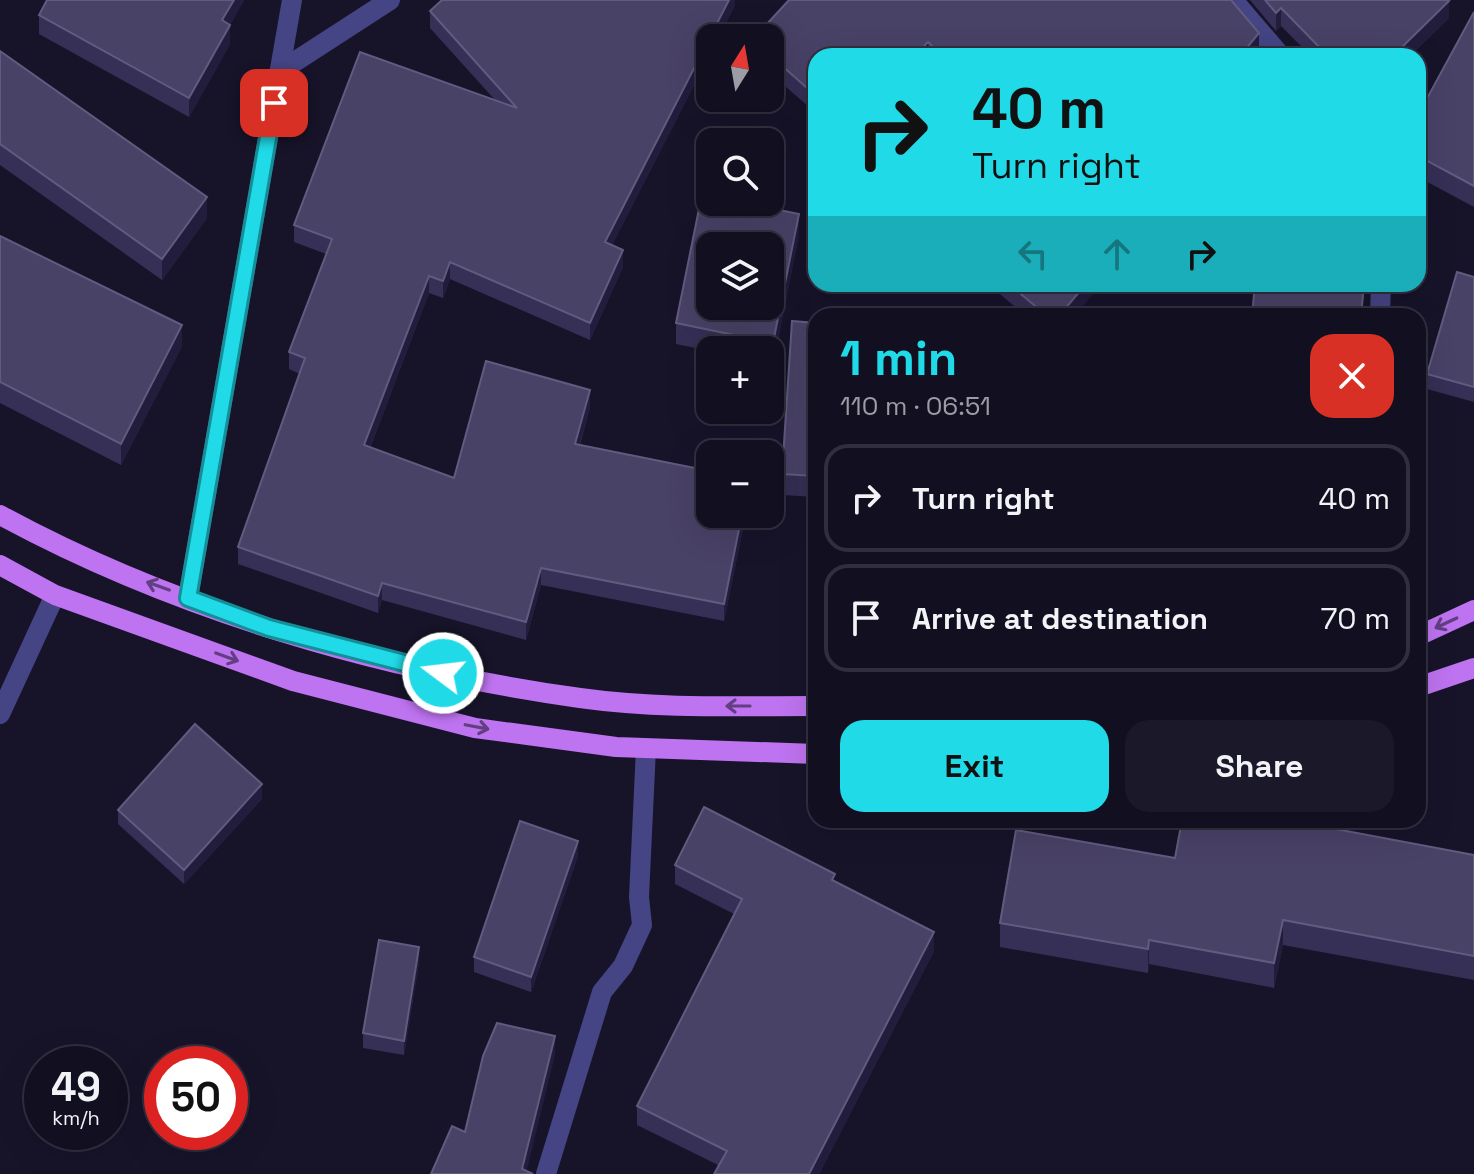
<!DOCTYPE html>
<html lang="en">
<head>
<meta charset="utf-8">
<style>
	body { margin:0; font-family:"Space Grotesk",sans-serif; background:#1a1829; color:#f1f3f6; height:100vh; display:flex; flex-direction:column; font-size:30px; white-space:nowrap }
	* { box-sizing:border-box; margin:0 }
	p { font-size:26px; color:#9c9ca5 }
	.icon { flex:none; width:44px; height:44px; fill:none; stroke:currentColor; stroke-width:2; stroke-linecap:round; stroke-linejoin:round }
	.map { position:relative; flex:1; overflow:hidden }
	.drawer { position:absolute; left:808px; top:308px; width:618px; height:520px; display:flex; flex-direction:column; background:#110f20; border-radius:24px; box-shadow:0 8px 32px #0002,0 0 0 2px #302f3e }
	.drawer>* { flex:none }
	.banner { position:absolute; left:808px; top:48px; width:618px; height:244px; border-radius:24px; box-shadow:0 8px 32px #0002,0 0 0 2px #302f3e; background:#20dae8; color:#111; overflow:hidden }
	.needle { width:52px; rotate:11deg }
	.buttons { position:absolute; left:696px; top:24px; display:grid; gap:16px }
	.buttons a { display:grid; place-items:center; width:88px; height:88px; border-radius:16px; background:#110f20; box-shadow:0 8px 32px #0002,0 0 0 2px #302f3e; font-size:40px }
	.speed { position:absolute; left:24px; top:1046px; display:flex; gap:16px; font-size:40px; font-weight:700; text-align:center }
	.speed>* { display:grid; place-content:center; width:104px; height:104px; border-radius:50%; background:#110f20; box-shadow:0 8px 32px #0002,0 0 0 2px #302f3e; line-height:1 }
	.speed small { font-size:20px; font-weight:400 }
	.speed .limit { border:12px solid #d22; background:#fff; color:#111 }
	.pin { position:absolute; display:grid; place-items:center; width:68px; height:68px; color:#fff; margin:-34px; border-radius:16px; box-shadow:0 4px 12px #0006 }
	.me { position:absolute; width:88px; margin:-44px; rotate:285deg; stroke-linejoin:round; filter:drop-shadow(0 0 6px #0008) }
	.turn { display:flex; align-items:center; gap:28px; height:168px; padding:0 32px; font-size:36px }
	.turn .icon { width:104px; height:104px; stroke-width:2.5 }
	.turn b { display:block; font-size:56px; line-height:68px }
	.lanes { display:flex; align-items:center; height:76px; padding:0 32px; background:#0003; justify-content:center; gap:40px; direction:ltr }
	.lanes .off { opacity:.35 }
	.round { display:grid; place-items:center; flex:none; width:84px; height:84px; border-radius:24px; background:#1a1829 }
	.summary { display:flex; align-items:center; justify-content:space-between; height:136px; padding:0 32px }
	h1 { font-size:48px; font-weight:700; line-height:60px; color:#20dae8 }
	.primary-button { display:flex; gap:16px; margin-top:auto; padding:16px 32px }
	.primary-button a { flex:1; height:92px; border-radius:24px; background:#20dae8; color:#111; font-size:32px; font-weight:700; line-height:92px; text-align:center }
	.primary-button a+a { background:#1a1829; color:#f1f3f6 }
	ul { padding:0; list-style:none }
	li { display:flex; align-items:center; gap:24px; height:108px; margin:0 16px 12px; padding:0 16px; border:4px solid #302f3e; border-radius:24px }
	li div { flex:1 }
	li b { display:block; font-size:30px }
	li em { font-style:normal }
	.map>svg:first-child { display:block }
	.lines { fill:none; stroke-linecap:round; stroke-linejoin:round }
	.minor { stroke:#454484; stroke-width:20 }
	.major { stroke:#be73f0; stroke-width:20 }
	.wall { fill:#362f56 }
	.shaded-wall { fill:#221c3d }
	.building { fill:#494267; stroke:#615b7f; stroke-width:2; fill-rule:evenodd }
	.oneway { stroke:#623f83 }
	.route-casing { stroke:#158e97; stroke-width:20 }
	.route { stroke:#20dae8; stroke-width:14 }
</style>
</head>
<body>
<div class="map">
<svg width="1474" height="1174" viewBox="0 0 1474 1174">
	<rect width="100%" height="100%" fill="#17142a"/>
	<g class="lines">
		<g class="minor">
			<polyline points="1233,0 1281,56"/>
			<polyline points="279,72 390,0"/>
			<polyline points="1380,316 1381,284"/>
			<polyline points="188,598 292,0"/>
			<polyline points="0,714 55,595"/>
			<polyline points="546,1174 602,992 623,966 642,925 639,897 646,748"/>
		</g>
		<g class="major">
			<path d="M0,515C177,611 381,670 580,698C658,709 738,706 816,706"/>
			<polyline points="0,565 55,595 293,681 475,728 616,747 816,754"/>
			<polyline points="1418,636 1474,610"/>
			<polyline points="1418,687 1474,668"/>
		</g>
	</g>
	<g class="wall">
		<polygon points="244,0 230,25 230,44 189,117 39,34 39,15"/>
		<polygon points="735,0 735,5 718,38 710,38 710,54 612,245 623,267 590,340 450,279 443,298 429,293 370,448 454,478 590,407 580,445 710,514 746,514 724,621 541,585 526,640 382,600 378,613 238,564 238,547 300,374 289,369 289,352 326,254 294,242 294,225 495,100 430,28 430,11"/>
		<polygon points="1250,0 1446,0 1449,18 1410,56 1311,56 1281,26 1276,31"/>
		<polygon points="1474,12 1474,207 1418,177 1418,115"/>
		<polygon points="770,38 1259,51 1255,56 816,56 816,113 770,73"/>
		<polygon points="0,51 207,218 162,280 0,165"/>
		<polygon points="799,235 773,364 770,363 770,350 710,350 710,351 676,344 676,323"/>
		<polygon points="0,236 182,346 121,465 0,403"/>
		<polygon points="1474,277 1474,402 1427,389 1427,374"/>
		<polygon points="988,284 1101,284 1074,316 1026,316"/>
		<polygon points="1246,284 1365,284 1362,316 1252,316 1254,291 1246,290"/>
		<polygon points="816,323 816,497 782,495 782,474"/>
		<polygon points="262,799 184,884 118,824 118,810"/>
		<polygon points="1474,855 1474,980 1283,945 1274,988 1149,964 1148,973 1000,947 1000,923 1175,858"/>
		<polygon points="578,856 531,992 474,972 474,957"/>
		<polygon points="675,865 835,881 934,951 819,1174 714,1174 718,1165 637,1125 637,1106 734,914 675,884"/>
		<polygon points="419,962 404,1055 363,1048 363,1033"/>
	</g>
	<g class="shaded-wall">
		<polygon points="234,0 244,0 229,27 230,25 230,44 189,117 189,98 222,20"/>
		<polygon points="729,0 735,0 735,5 718,38 710,38 710,54 605,259 605,242"/>
		<polygon points="1449,1 1449,18 1410,56 1393,56"/>
		<polygon points="1281,8 1281,26 1276,31 1276,13"/>
		<polygon points="1259,33 1259,51 1255,56 1240,56"/>
		<polygon points="928,42 928,56 915,56"/>
		<polygon points="207,197 207,218 162,280 162,259"/>
		<polygon points="799,214 799,235 773,364 773,343"/>
		<polygon points="623,250 623,267 590,340 590,323"/>
		<polygon points="450,262 450,279 443,298 443,281"/>
		<polygon points="429,276 429,293 364,463 364,445"/>
		<polygon points="1086,284 1101,284 1074,316 1059,316"/>
		<polygon points="182,325 182,346 121,465 121,444"/>
		<polygon points="590,390 590,407 575,461 575,444"/>
		<polygon points="742,514 746,514 724,621 724,604"/>
		<polygon points="541,568 541,585 526,640 526,622"/>
		<polygon points="382,583 382,600 378,613 378,596"/>
		<polygon points="262,784 262,799 184,884 184,870"/>
		<polygon points="578,841 578,856 531,992 531,977"/>
		<polygon points="1283,920 1283,945 1274,988 1274,963"/>
		<polygon points="934,932 934,951 819,1174 809,1174"/>
		<polygon points="1149,940 1149,964 1148,973 1148,949"/>
		<polygon points="419,947 419,962 404,1055 404,1041"/>
		<polygon points="555,1036 555,1055 526,1174 522,1169"/>
	</g>
	<g class="building">
		<polygon points="47,0 234,0 222,20 230,25 189,98 39,15"/>
		<polygon points="442,0 729,0 605,242 623,250 590,323 450,262 443,281 429,276 364,445 454,478 486,361 590,390 575,444 710,471 710,514 742,514 724,604 541,568 526,622 382,583 378,596 238,547 305,358 289,352 332,239 294,225 360,52 517,108 430,11"/>
		<polygon points="789,0 1231,0 1259,33 1240,56 942,56 928,42 915,56 816,56 816,96 770,55 770,38 754,38"/>
		<polygon points="1265,0 1446,0 1449,1 1393,56 1328,56 1281,8 1276,13"/>
		<polygon points="1474,12 1474,186 1418,156 1418,115"/>
		<polygon points="0,51 207,197 162,259 0,144"/>
		<path d="M702,194L710,196V202H740L799,214L773,343L676,323ZM710,246H770V306H710Z"/>
		<polygon points="0,236 182,325 121,444 0,382"/>
		<polygon points="1457,272 1474,277 1474,387 1427,374"/>
		<polygon points="1009,284 1086,284 1059,316 1047,316"/>
		<polygon points="1255,284 1364,284 1361,316 1252,316"/>
		<polygon points="792,321 816,323 816,476 782,474"/>
		<polygon points="195,724 262,784 184,870 118,810"/>
		<polygon points="704,807 835,874 832,880 934,932 809,1174 714,1174 727,1151 637,1106 742,899 675,865"/>
		<polygon points="1182,820 1288,820 1474,855 1474,956 1283,920 1274,963 1149,940 1148,949 1000,923 1016,830 1175,858"/>
		<polygon points="520,821 578,841 531,977 474,957"/>
		<polygon points="379,940 419,947 404,1041 363,1033"/>
		<polygon points="497,1023 555,1036 522,1169 533,1174 431,1174 452,1126 465,1132 483,1056"/>
	</g>
	<defs><path id="oneway-shaft" d="M-6 0H5M1.5-3L5.5 0L1.5 3" fill="none" stroke-width="1.6" stroke-linecap="round" stroke-linejoin="round" transform="scale(2)"/></defs>
	<g class="oneway">
		<use href="#oneway-shaft" transform="translate(158 586) rotate(-160)"/>
		<use href="#oneway-shaft" transform="translate(1446 623) rotate(155)"/>
		<use href="#oneway-shaft" transform="translate(227 657) rotate(20)"/>
		<use href="#oneway-shaft" transform="translate(738 706) rotate(180)"/>
		<use href="#oneway-shaft" transform="translate(477 727) rotate(11)"/>
	</g>
	<g class="lines">
		<defs>
			<polyline id="route" points="274,103 188,598 269,628 443,673"/>
		</defs>
		<use href="#route" class="route-casing"/>
		<use href="#route" class="route"/>
	</g>
</svg>
<div class="buttons">
<a><svg class="needle" viewBox="-14 -14 28 28"><path d="M0-13l5 13h-10z" fill="#e53935"/><path d="M0 13l5-13h-10z" fill="#9c9ca5"/></svg></a>
<a><svg class="icon" aria-label="search" viewBox="0 0 24 24"><circle cx="10" cy="10" r="6"/><path d="M15 15l6 6"/></svg></a>
<a><svg class="icon" aria-label="layers" viewBox="0 0 24 24"><path d="M12 4l9 5-9 5-9-5zM3 14l9 5 9-5"/></svg></a>
<a>+</a>
<a>−</a>
</div>
<div class="speed"><div>49<small>km/h</small></div><div class="limit">50</div></div>
<div class="pin" style="left:274px;top:103px;background:#d93025"><svg class="icon" aria-label="arrive" viewBox="0 0 24 24"><path d="M6 21V4h12l-3 4 3 4H6"/></svg></div>
<svg class="me" style="left:443px;top:673px" viewBox="-20 -20 40 40"><circle r="17" fill="#20dae8" stroke="#fff" stroke-width="3"/><path d="M0-11L8 9 0 5-8 9z" fill="#fff"/></svg>
<div class="banner">
<div class="turn"><svg class="icon" aria-label="right" viewBox="0 0 24 24"><path d="M7 20v-9h11M14 6l5 5-5 5"/></svg><div><b>40 m</b>Turn right</div></div>
<div class="lanes"><svg class="icon off" aria-label="left" viewBox="0 0 24 24"><path d="M17 20v-9H6M10 6l-5 5 5 5"/></svg><svg class="icon off" aria-label="ahead" viewBox="0 0 24 24"><path d="M12 20V5M6 11l6-6 6 6"/></svg><svg class="icon" aria-label="right" viewBox="0 0 24 24"><path d="M7 20v-9h11M14 6l5 5-5 5"/></svg></div>
</div>
<section class="drawer">
<div class="summary"><div><h1>1 min</h1><p>110 m · 06:51</p></div><a class="round" style="background:#d93025;color:#fff"><svg class="icon" aria-label="close" viewBox="0 0 24 24"><path d="M6 6l12 12M18 6L6 18"/></svg></a></div>
<ul>
<li><svg class="icon" aria-label="right" viewBox="0 0 24 24"><path d="M7 20v-9h11M14 6l5 5-5 5"/></svg><div><b>Turn right</b></div><em>40 m</em></li>
<li><svg class="icon" aria-label="arrive" viewBox="0 0 24 24"><path d="M6 21V4h12l-3 4 3 4H6"/></svg><div><b>Arrive at destination</b></div><em>70 m</em></li>
</ul>
<div class="primary-button"><a>Exit</a><a>Share</a></div>
</section>
</div>
</body>
</html>
